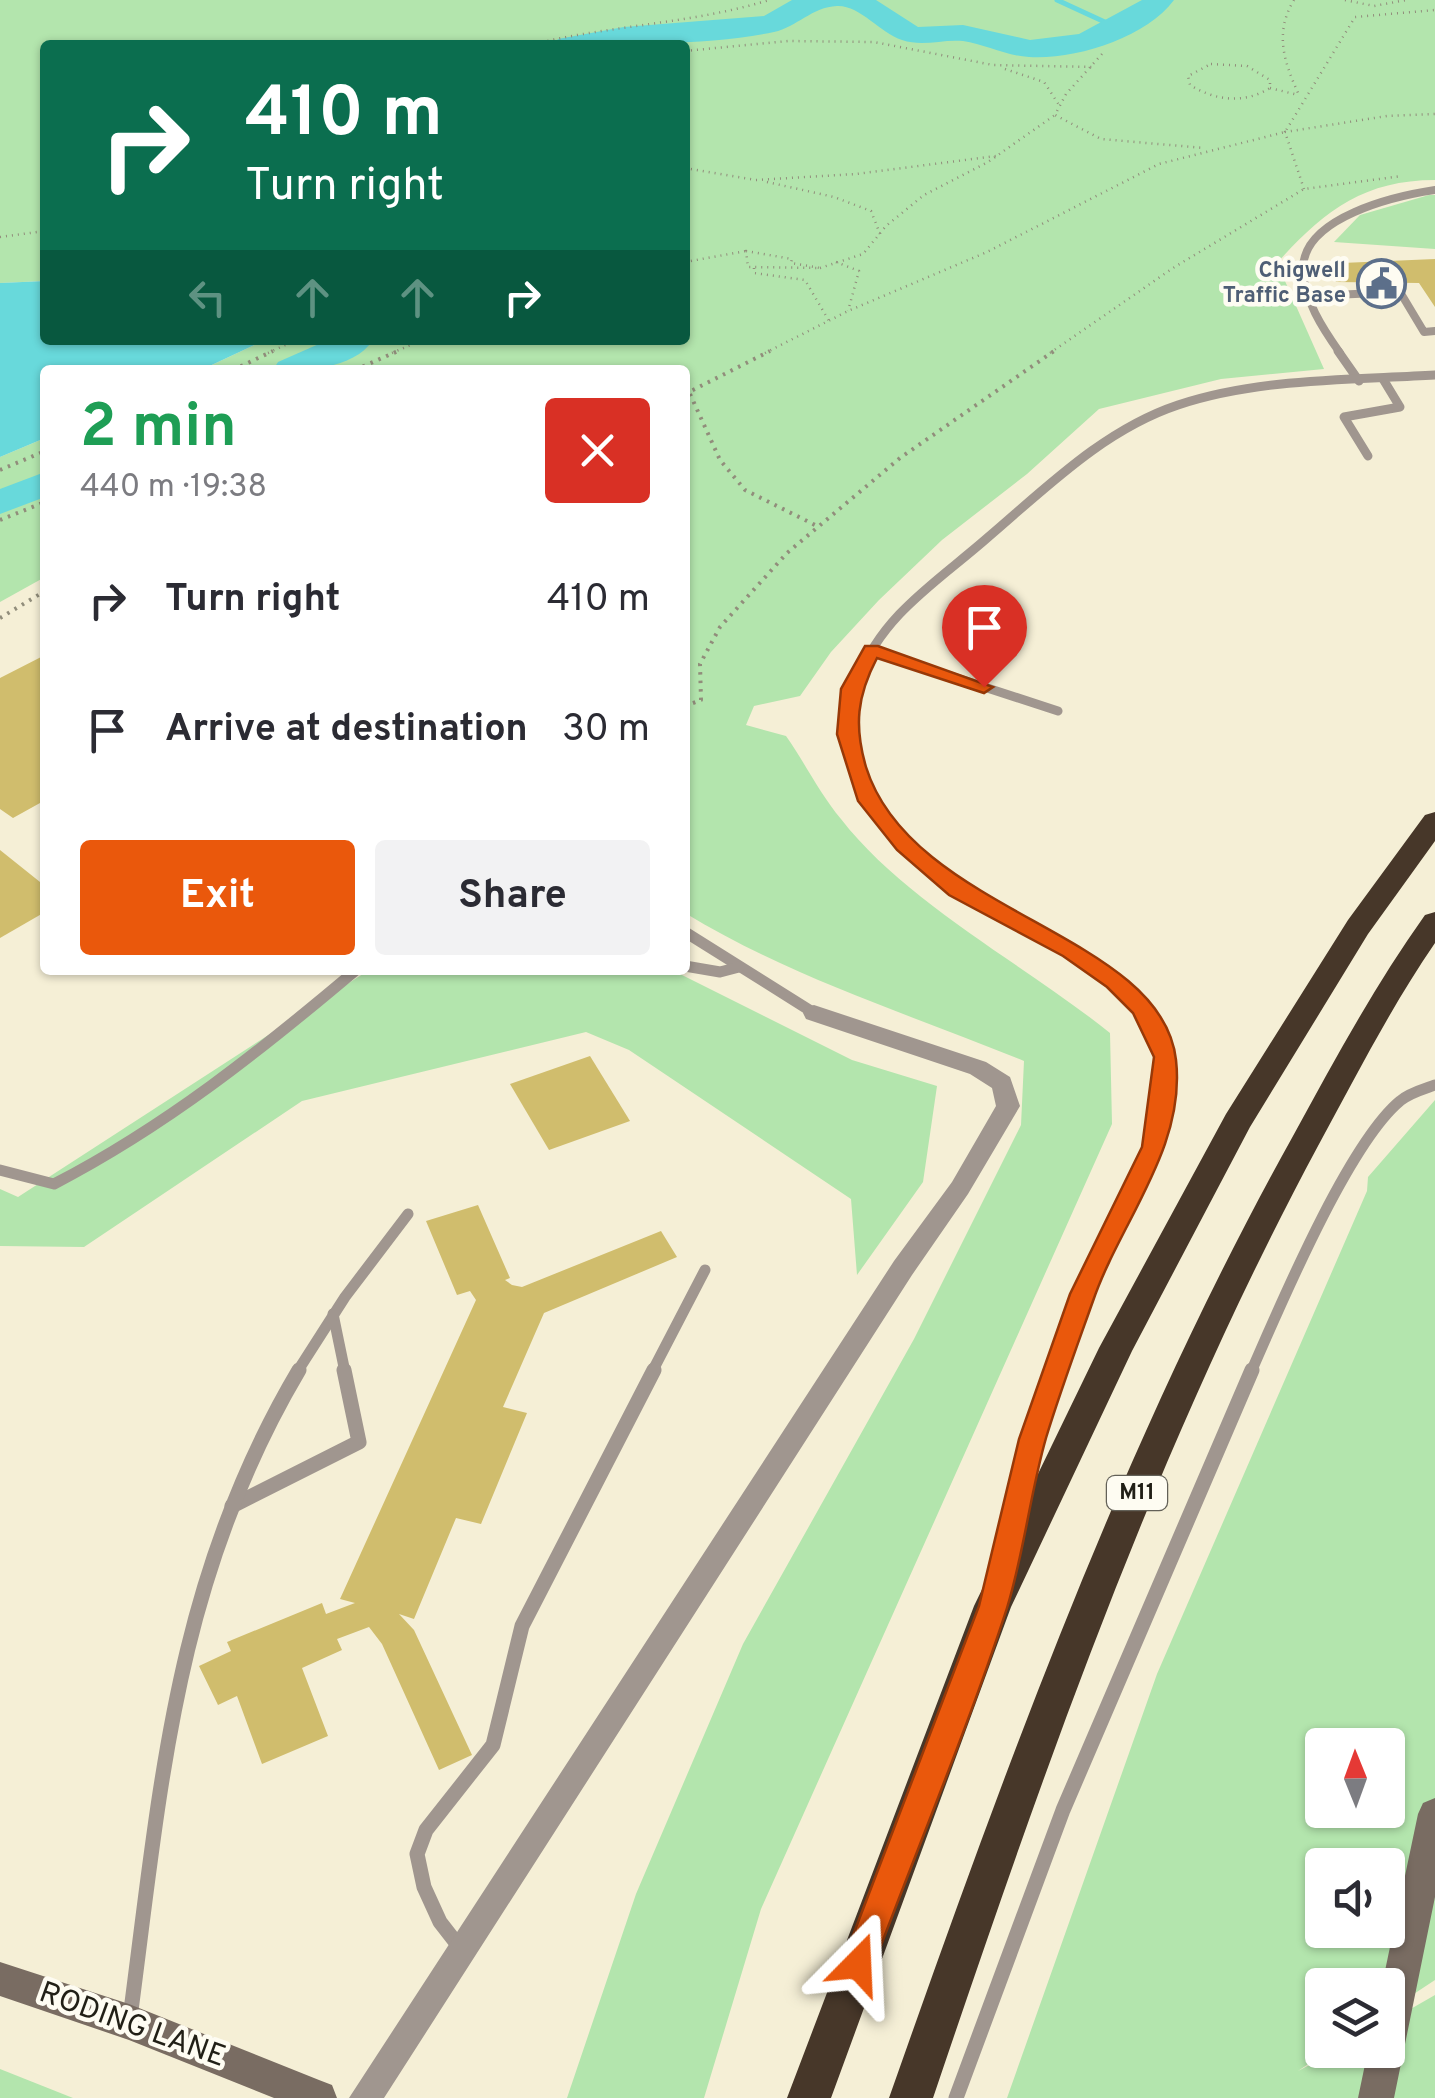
<!DOCTYPE html>
<html lang="en">
<head>
<meta charset="utf-8">
<style>
	body { margin:0; font-family:Overpass,sans-serif; background:#f2f2f3; color:#2b2b33; height:100vh; display:flex; flex-direction:column; font-size:38px; white-space:nowrap }
	* { box-sizing:border-box; margin:0 }
	p { font-size:32px; color:#7c7c81 }
	.icon { flex:none; width:55px; height:55px; fill:none; stroke:currentColor; stroke-width:2; stroke-linecap:round; stroke-linejoin:round }
	.map { position:relative; flex:1; overflow:hidden }
	.details { position:absolute; left:40px; top:365px; width:650px; height:610px; display:flex; flex-direction:column; background:#fff; border-radius:10px; box-shadow:0 2px 8px #0004 }
	.details>* { flex:none }
	.banner { position:absolute; left:40px; top:40px; width:650px; height:305px; border-radius:10px; box-shadow:0 2px 8px #0004; background:#0b6e4f; color:#fff; overflow:hidden }
	.needle { width:65px; rotate:359deg }
	.controls { position:absolute; left:1305px; top:1728px; display:grid; gap:20px }
	.controls a { display:grid; place-items:center; width:100px; height:100px; border-radius:10px; background:#fff; box-shadow:0 2px 8px #0004; font-size:50px }
	.pin { position:absolute; display:grid; place-items:center; width:85px; height:85px; color:#fff; margin:-102px -42px; border-radius:50% 50% 50% 0; rotate:-45deg; box-shadow:0 0 10px #0007 }
	.pin .icon { rotate:45deg }
	.me { position:absolute; width:110px; margin:-55px; rotate:21deg; stroke-linejoin:round; filter:drop-shadow(0 0 8px #0008) }
	.turn { display:flex; align-items:center; gap:35px; height:210px; padding:0 40px; font-size:45px }
	.turn .icon { width:130px; height:130px; stroke-width:2.5 }
	.turn b { display:block; font-size:70px; line-height:85px }
	.lanes { display:flex; align-items:center; height:95px; padding:0 40px; background:#0003; justify-content:center; gap:50px; direction:ltr }
	.lanes .off { opacity:.35 }
	.round { display:grid; place-items:center; flex:none; width:105px; height:105px; border-radius:10px; background:#f2f2f3 }
	.head { display:flex; align-items:center; justify-content:space-between; height:170px; padding:0 40px }
	h1 { font-size:60px; font-weight:700; line-height:75px; color:#1e9e55 }
	.primary-button { display:flex; gap:20px; margin-top:auto; padding:20px 40px }
	.primary-button a { flex:1; height:115px; border-radius:10px; background:#ea580c; color:#fff; font-size:40px; font-weight:700; line-height:115px; text-align:center }
	.primary-button a+a { background:#f2f2f3; color:#2b2b33 }
	ul { padding:0; list-style:none }
	li { display:flex; align-items:center; gap:30px; height:130px; padding:0 40px }
	li div { flex:1 }
	li b { display:block; font-size:38px }
	li em { font-style:normal }
	.map>svg:first-child { display:block }
	.green { fill:#b3e5ad; fill-rule:evenodd }
	.water { fill:#68d9db }
	.lines { fill:none; stroke-linecap:round; stroke-linejoin:round }
	.stream { stroke:#68d9db; stroke-width:5 }
	.river { fill:#68d9db; fill-rule:evenodd }
	.building { fill:#d0bd6d }
	.path-far1 { stroke:#918d7b; stroke-width:2.5; stroke-dasharray:1 5; stroke-linecap:butt }
	.path { stroke:#918d7b; stroke-width:4; stroke-dasharray:2.5 6; stroke-linecap:butt }
	.lane-far3 { stroke:#a0968f; stroke-width:8 }
	.lane-far2 { stroke:#a0968f; stroke-width:9 }
	.lane-far1 { stroke:#a0968f; stroke-width:11 }
	.lane { stroke:#a0968f; stroke-width:15 }
	.street { fill:#a0968f; fill-rule:evenodd }
	.secondary { fill:#796c62; fill-rule:evenodd }
	.highway { fill:#473729; fill-rule:evenodd }
	.route { fill:#ea580c; stroke:#983908; stroke-width:2.5 }
	.labels { text-anchor:middle; dominant-baseline:central; stroke-width:9; stroke-linejoin:round; paint-order:stroke }
	.far-service-label { font-size:22px; font-weight:bold; fill:#4e5e75; stroke:#fefcf2; text-anchor:end }
	.shield { fill:#fefcf2; stroke:#636158; stroke-width:2.5 }
	.shield-label { font-size:22px; font-weight:bold; fill:#211f16 }
	.near-street-label { font-size:30px; fill:#211f16; stroke:#fefcf2 }
</style>
</head>
<body>
<div class="map">
<svg width="1435" height="2098" viewBox="0 0 1435 2098">
	<rect width="100%" height="100%" fill="#f5efd6"/>
	<g class="green">
		<path d="M0,0H1435V180C1362,180 1322,213 1277,263L1324,369L1221,379L1099,409L1027,474L942,540L879,600L831,652L800,696L754,706L746,725L786,736C805,763 820,794 841,819C906,903 1027,966 1110,1033L1112,1124L761,1909L704,2098H567L636,1894L743,1644L914,1339L1021,1125L1024,1061C909,1014 792,978 685,913V370H201L265,340H685V45H45V281L0,283Z"/>
		<polygon points="1429,195 1435,195 1435,249 1334,242 1360,215"/>
		<polygon points="45,438 45,577 0,602 0,457"/>
		<polygon points="369,970 672,970 852,1060 937,1086 923,1182 857,1275 851,1199 629,1050 586,1032 302,1101 84,1247 0,1246 0,1189 18,1197"/>
		<path d="M1435,1100V1980L1388,2011V1985H1322V2050H1329L1298,2071L1338,2050H1388V2022L1435,1995V2098H1007L1157,1674L1367,1191L1368,1177ZM1322,1745H1388V1810H1322ZM1322,1865H1388V1930H1322Z"/>
		<polygon points="0,2069 73,2098 0,2098"/>
	</g>
	<polygon class="water" points="45,281 45,340 265,340 201,370 45,370 45,438 0,457 0,283"/>
	<g class="lines">
		<polyline class="stream" points="1057,0 1120,29"/>
		<g class="river">
			<path d="M792,0H876L918,27L963,25L1030,40L1079,34L1142,0H1174C1146,38 1075,60 1029,57C1006,56 985,44 963,41C942,39 923,47 902,40C880,33 860,5 837,6C812,7 797,27 774,32C712,45 618,45 554,45L558,39L624,27L764,16Z"/>
			<path d="M328,340H373C353,370 305,370 273,370L278,362Z"/>
			<polygon points="45,472 45,497 0,514 0,489"/>
		</g>
	</g>
	<g class="building">
		<polygon points="1435,259 1435,307 1419,283 1336,282 1330,270 1346,270 1342,263"/>
		<polygon points="45,655 45,807 40,803 13,818 0,809 0,678"/>
		<polygon points="0,850 45,886 45,912 0,938"/>
		<polygon points="590,1056 630,1121 549,1150 510,1084"/>
		<polygon points="478,1205 510,1278 505,1280 512,1285 522,1287 661,1231 677,1257 544,1313 503,1407 527,1413 481,1524 456,1518 414,1619 399,1614 414,1630 472,1755 439,1770 382,1644 369,1627 337,1639 342,1650 302,1668 328,1736 262,1764 237,1696 218,1705 199,1666 231,1651 227,1642 322,1603 326,1614 355,1603 340,1599 476,1300 470,1291 457,1295 426,1221"/>
	</g>
	<g class="lines">
		<g class="path-far1">
			<path d="M1294,0C1274,33 1284,62 1299,95"/>
			<polyline points="1345,0 1374,6 1406,0"/>
			<path d="M530,45C609,25 692,24 769,0"/>
			<polyline points="685,51 788,41 874,42 993,65 1092,67"/>
			<polyline points="1102,54 1066,94 1055,115 1101,139 1204,148"/>
			<path d="M1211,64L1247,66L1270,80V88C1244,104 1216,101 1190,85L1188,76Z"/>
			<polyline points="1005,69 1044,82 1059,105"/>
			<polyline points="1270,88 1298,95"/>
			<polyline points="685,168 756,180"/>
			<polyline points="756,180 856,174 996,156"/>
			<polyline points="767,182 834,197 871,211 880,234"/>
			<polyline points="1304,189 1285,132 1387,116 1435,114"/>
			<polyline points="0,237 45,231"/>
			<polygon points="746,251 792,259 791,263 820,268 748,267"/>
			<polyline points="685,262 746,251"/>
			<polyline points="836,262 859,271 848,311"/>
			<polyline points="754,268 754,273 805,280 829,321"/>
			<polyline points="820,268 863,254 886,226 924,195 988,162 1055,115"/>
			<polyline points="268,353 296,340"/>
			<polyline points="392,353 422,340"/>
			<polyline points="765,353 848,311 987,252 1159,164 1285,132 1355,17 1435,10"/>
			<polyline points="1050,353 1173,268 1304,189 1402,176"/>
		</g>
		<g class="path">
			<polyline points="233,370 273,351"/>
			<polyline points="355,370 398,351"/>
			<polyline points="685,394 770,351"/>
			<polyline points="690,394 720,460 745,490 817,526"/>
			<polyline points="0,470 45,451"/>
			<polyline points="0,520 45,502"/>
			<polyline points="0,618 45,591"/>
			<polyline points="685,706 701,700 700,664 720,627 787,553 900,458 1054,351"/>
		</g>
		<g class="lane-far3">
			<polyline points="1310,296 1400,292 1424,332 1435,331"/>
			<path d="M1340,353C1323,329 1303,299 1303,268C1304,217 1395,196 1435,190"/>
		</g>
		<g class="lane-far2">
			<polyline points="1338,351 1359,381"/>
			<polyline points="1368,456 1344,417 1400,407 1383,379"/>
			<polyline points="871,650 1058,711"/>
			<path d="M871,802C851,763 843,719 859,677C882,615 938,581 986,539C1045,489 1103,430 1178,405C1259,378 1351,380 1435,375"/>
		</g>
		<g class="lane-far1">
			<path d="M870,799C890,837 924,868 959,891C1043,944 1192,982 1162,1112C1149,1169 1116,1220 1092,1272C1077,1305 1066,1339 1055,1372"/>
			<polyline points="685,932 814,1013"/>
			<polyline points="685,966 720,972 739,967"/>
			<path d="M0,1170L54,1184C166,1126 260,1051 356,970"/>
			<polyline points="333,1314 345,1372"/>
			<polyline points="297,1372 345,1297 408,1214"/>
			<polyline points="652,1372 705,1270"/>
			<path d="M1251,1372C1280,1306 1348,1144 1400,1101C1409,1093 1424,1089 1435,1085"/>
		</g>
		<g class="lane">
			<polyline points="232,1506 359,1442 344,1370"/>
			<polyline points="1006,1548 1056,1370"/>
			<polyline points="461,1949 440,1922 424,1887 417,1854 426,1830 493,1745 522,1626 654,1370"/>
			<path d="M130,2018C161,1784 175,1579 299,1370"/>
			<polyline points="956,2098 1063,1810 1252,1370"/>
		</g>
		<polygon class="street" points="814,1005 986,1062 1010,1077 1020,1106 968,1194 912,1275 384,2098 349,2098 894,1261 952,1182 996,1106 992,1088 970,1074 806,1019 803,1013 806,1007"/>
		<g class="secondary">
			<polygon points="1435,1798 1435,1897 1394,2098 1358,2098 1368,2050 1388,2050 1388,1985 1382,1985 1418,1814 1423,1803"/>
			<polygon points="0,1962 129,2004 319,2080 332,2085 337,2098 274,2098 129,2040 0,1996"/>
		</g>
		<g class="highway">
			<polygon points="1435,812 1435,841 1368,934 1250,1127 1132,1351 1011,1607 831,2098 787,2098 974,1606 1099,1348 1226,1114 1348,920 1425,815"/>
			<path d="M1435,912V943C1391,1007 1355,1078 1318,1146C1155,1449 1043,1773 933,2098H889C1005,1769 1123,1441 1293,1136C1334,1061 1375,985 1425,915Z"/>
		</g>
	</g>
	<path class="route" d="M865,646H878L993,687L984,693L877,658C857,696 854,726 866,767C912,914 1162,932 1176,1060C1186,1148 1120,1222 1093,1301C1077,1346 1060,1392 1046,1438C1030,1494 1024,1553 1007,1608C968,1728 918,1846 874,1964L869,1975L858,1980L847,1975L842,1964L979,1606L1019,1439L1070,1294L1142,1147L1154,1057L1133,1013L1107,987L1063,956L949,895L897,850L858,801L837,734L841,689Z"/>
	<defs>
		<symbol id="civic-ring" viewBox="-11 -11 22 22"><circle r="9.5" fill="#fefcf2" stroke="#5c6f8a" stroke-width="1.5"/><path d="M-.6-6.5H3V-4.5H.6V-3L4-1V1h2V6H-6V1h2V-1L-.6-3ZM-1.2 2.5V6h2.4V2.5Z" fill="#5c6f8a"/></symbol>
	</defs>
	<g fill-rule="evenodd">
		<use href="#civic-ring" x="1354" y="256" width="55" height="55"/>
	</g>
	<g class="labels">
		<g class="far-service-label">
			<text x="1346" y="271">Chigwell<tspan x="1346" dy="25">Traffic Base</tspan></text>
		</g>
		<rect class="shield" x="1107" y="1476" width="60" height="34" rx="8"/>
		<g class="shield-label">
			<text x="1137" y="1493">M11</text>
		</g>
		<g class="near-street-label">
			<text transform="translate(132 2026) rotate(20)">RODING LANE</text>
		</g>
	</g>
</svg>
<div class="controls">
<a><svg class="needle" viewBox="-14 -14 28 28"><path d="M0-13l5 13h-10z" fill="#e53935"/><path d="M0 13l5-13h-10z" fill="#7c7c81"/></svg></a>
<a><svg class="icon" aria-label="sound" viewBox="0 0 24 24"><path d="M4 9h4l5-4v14l-5-4H4zM17 9q2 3 0 6"/></svg></a>
<a><svg class="icon" aria-label="layers" viewBox="0 0 24 24"><path d="M12 4l9 5-9 5-9-5zM3 14l9 5 9-5"/></svg></a>
</div>
<div class="pin" style="left:984px;top:687px;background:#d93025"><svg class="icon" aria-label="arrive" viewBox="0 0 24 24"><path d="M6 21V4h12l-3 4 3 4H6"/></svg></div>
<svg class="me" style="left:858px;top:1964px" viewBox="-20 -20 40 40"><path d="M0-17L14 15 0 8-14 15z" fill="#ea580c" stroke="#fff" stroke-width="4"/></svg>
<div class="banner">
<div class="turn"><svg class="icon" aria-label="right" viewBox="0 0 24 24"><path d="M7 20v-9h11M14 6l5 5-5 5"/></svg><div><b>410 m</b>Turn right</div></div>
<div class="lanes"><svg class="icon off" aria-label="left" viewBox="0 0 24 24"><path d="M17 20v-9H6M10 6l-5 5 5 5"/></svg><svg class="icon off" aria-label="ahead" viewBox="0 0 24 24"><path d="M12 20V5M6 11l6-6 6 6"/></svg><svg class="icon off" aria-label="ahead" viewBox="0 0 24 24"><path d="M12 20V5M6 11l6-6 6 6"/></svg><svg class="icon" aria-label="right" viewBox="0 0 24 24"><path d="M7 20v-9h11M14 6l5 5-5 5"/></svg></div>
</div>
<section class="details">
<div class="head"><div><h1>2 min</h1><p>440 m · 19:38</p></div><a class="round" style="background:#d93025;color:#fff"><svg class="icon" aria-label="close" viewBox="0 0 24 24"><path d="M6 6l12 12M18 6L6 18"/></svg></a></div>
<ul>
<li><svg class="icon" aria-label="right" viewBox="0 0 24 24"><path d="M7 20v-9h11M14 6l5 5-5 5"/></svg><div><b>Turn right</b></div><em>410 m</em></li>
<li><svg class="icon" aria-label="arrive" viewBox="0 0 24 24"><path d="M6 21V4h12l-3 4 3 4H6"/></svg><div><b>Arrive at destination</b></div><em>30 m</em></li>
</ul>
<div class="primary-button"><a>Exit</a><a>Share</a></div>
</section>
</div>
</body>
</html>
